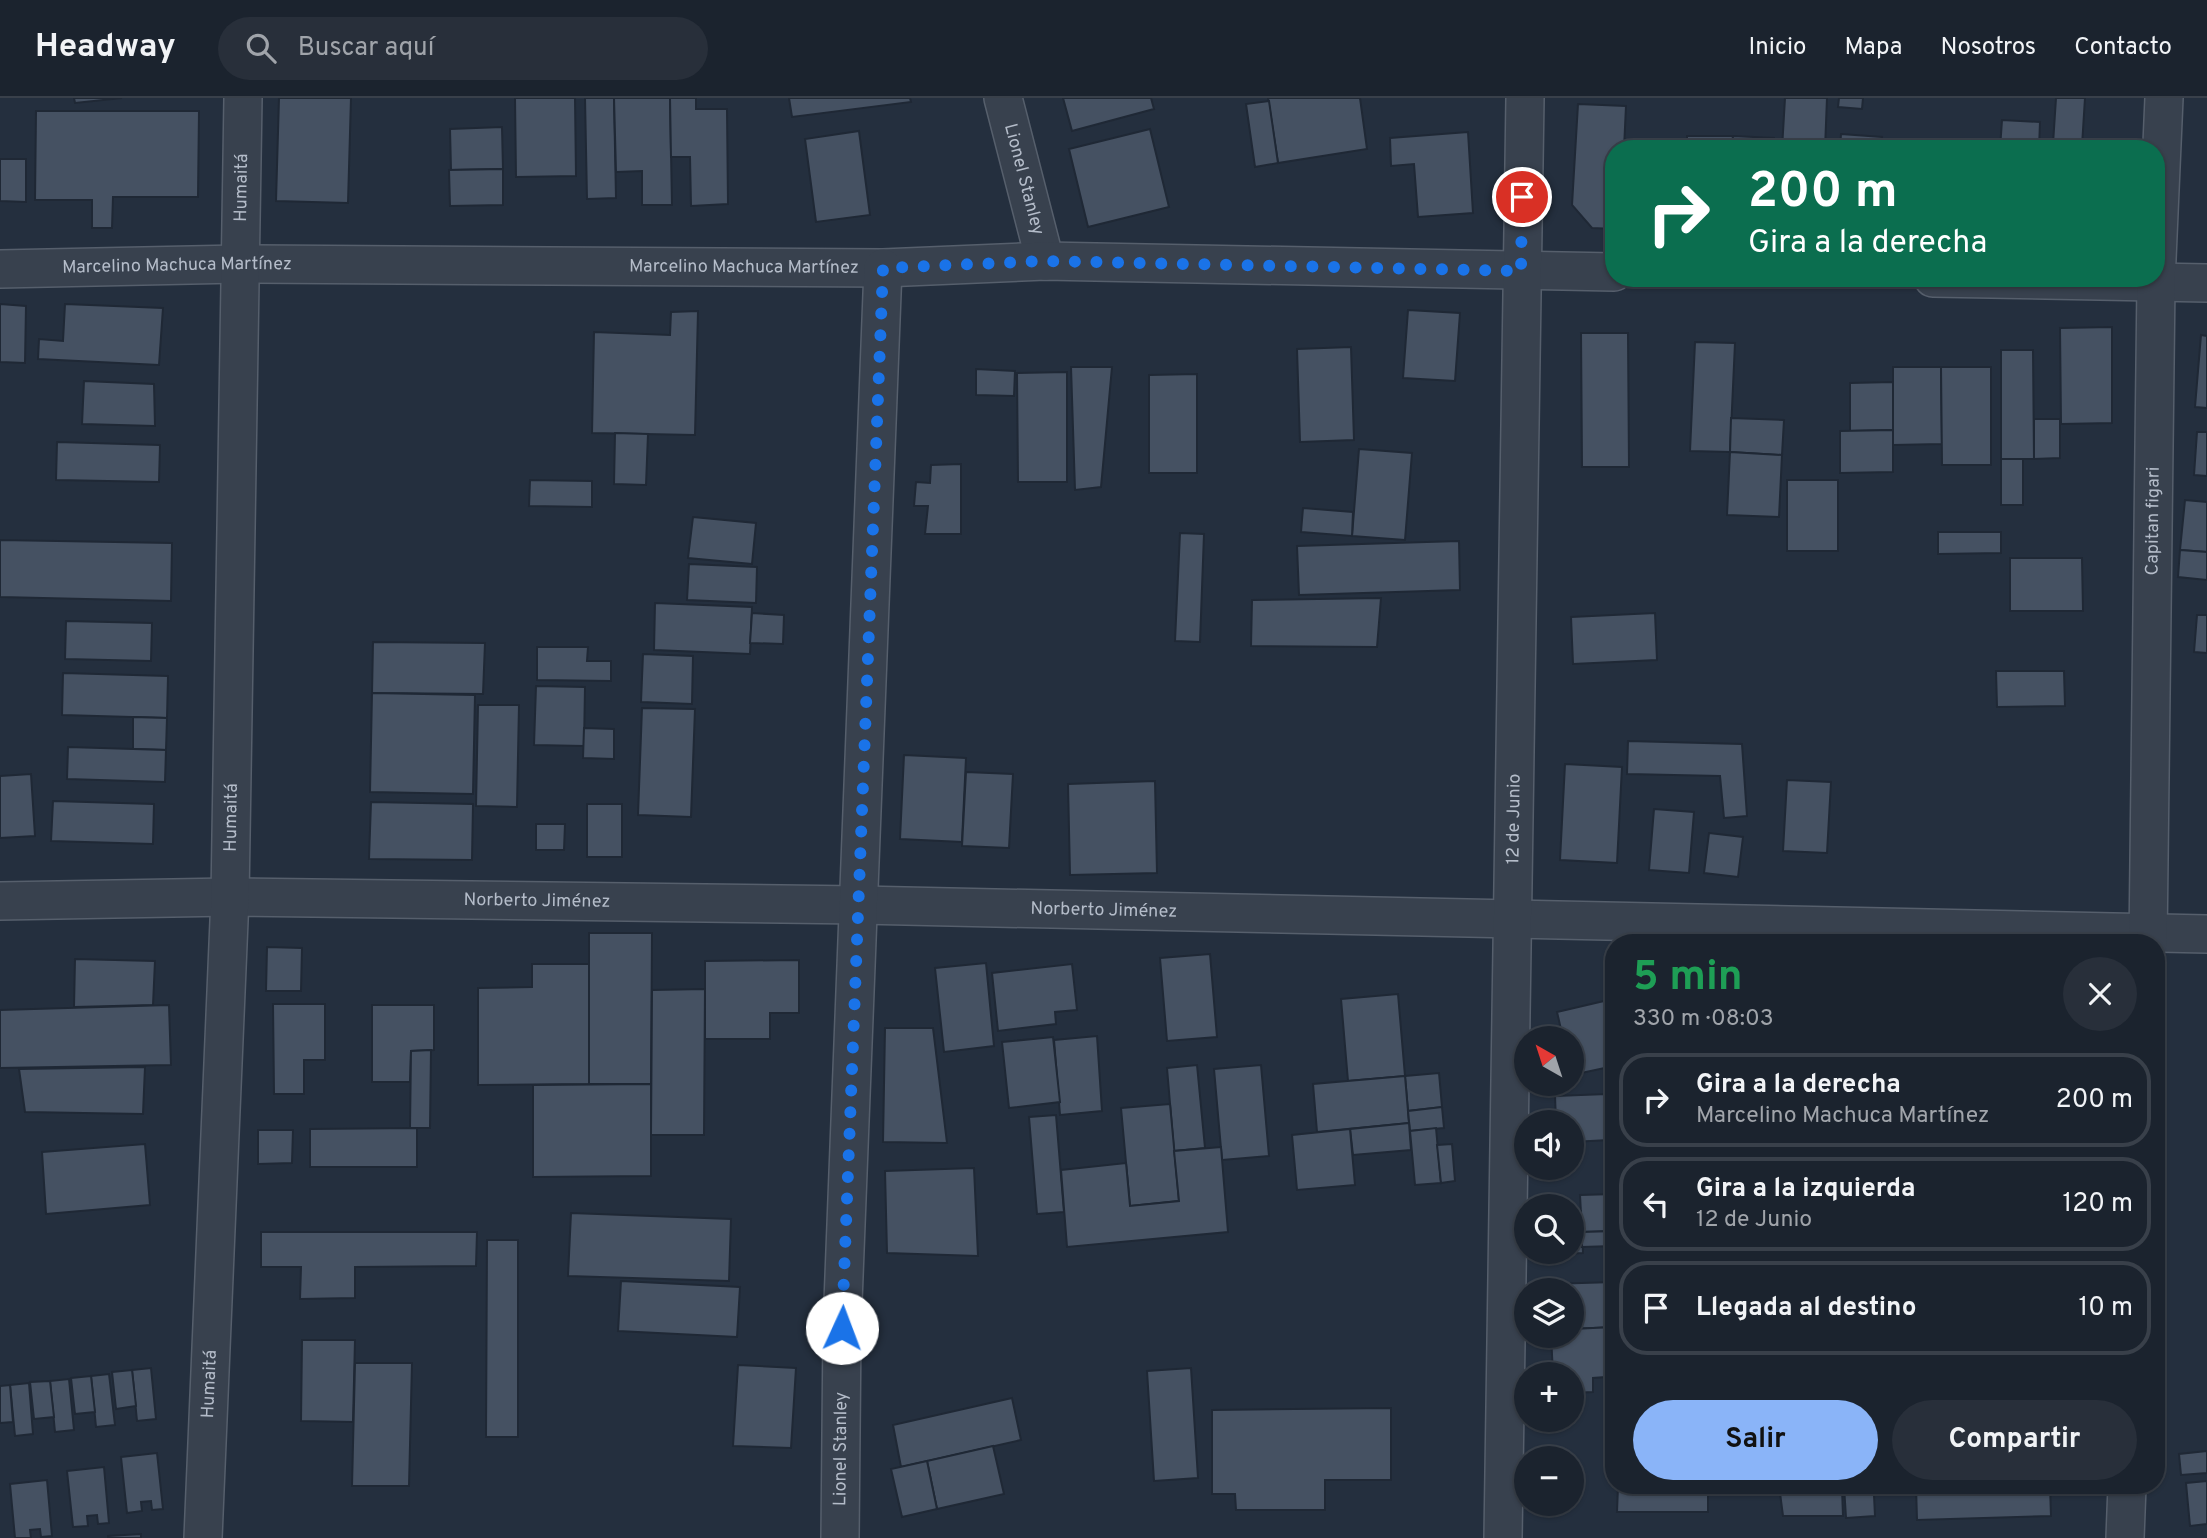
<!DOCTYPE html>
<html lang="es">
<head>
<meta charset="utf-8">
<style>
	body { margin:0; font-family:Overpass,sans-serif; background:#282f3a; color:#f1f3f6; height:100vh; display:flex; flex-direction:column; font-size:26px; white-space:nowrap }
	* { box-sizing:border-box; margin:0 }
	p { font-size:23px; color:#a0a4aa }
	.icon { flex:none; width:38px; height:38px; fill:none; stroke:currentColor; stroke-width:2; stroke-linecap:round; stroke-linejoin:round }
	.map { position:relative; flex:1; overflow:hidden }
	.panel { position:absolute; left:1605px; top:836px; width:560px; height:560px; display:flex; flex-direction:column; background:#1b232e; border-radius:28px; box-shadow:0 2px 5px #0004,0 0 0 2px #39404a }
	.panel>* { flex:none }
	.guide { position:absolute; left:1605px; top:42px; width:560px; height:147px; border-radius:28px; box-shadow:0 2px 5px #0004,0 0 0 2px #39404a; background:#0b6e4f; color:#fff; overflow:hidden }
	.needle { width:46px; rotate:321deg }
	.fabs { position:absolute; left:1514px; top:928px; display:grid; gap:14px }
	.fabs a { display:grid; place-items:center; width:70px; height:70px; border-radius:50%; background:#1b232e; box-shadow:0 2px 5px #0004,0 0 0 2px #39404a; font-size:35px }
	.pin { position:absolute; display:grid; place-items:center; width:60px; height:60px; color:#fff; margin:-30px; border:4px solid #fff; border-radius:50%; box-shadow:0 2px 7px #0007 }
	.me { position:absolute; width:77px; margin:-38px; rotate:2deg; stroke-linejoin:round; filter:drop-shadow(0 0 5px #0008) }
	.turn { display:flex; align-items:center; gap:24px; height:147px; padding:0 28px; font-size:32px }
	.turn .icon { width:91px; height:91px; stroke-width:2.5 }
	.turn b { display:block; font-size:49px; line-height:60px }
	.round { display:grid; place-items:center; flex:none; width:74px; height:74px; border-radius:37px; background:#282f3a }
	.headline { display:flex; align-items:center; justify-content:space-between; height:119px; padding:0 28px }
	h1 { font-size:42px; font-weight:700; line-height:52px; color:#1e9e55 }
	.action { display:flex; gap:14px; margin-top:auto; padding:14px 28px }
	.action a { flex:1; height:80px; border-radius:42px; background:#8ab4f8; color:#111; font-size:28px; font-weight:700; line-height:80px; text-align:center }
	.action a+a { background:#282f3a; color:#f1f3f6 }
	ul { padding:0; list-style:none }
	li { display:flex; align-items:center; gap:21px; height:94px; margin:0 14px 10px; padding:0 14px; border:4px solid #39404a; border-radius:28px }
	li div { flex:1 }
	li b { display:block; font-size:26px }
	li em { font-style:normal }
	header { display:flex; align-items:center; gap:42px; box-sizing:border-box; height:98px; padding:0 35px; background:#1b232e; border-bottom:2px solid #39404a }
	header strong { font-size:33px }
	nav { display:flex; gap:38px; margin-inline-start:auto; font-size:24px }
	.search { width:490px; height:63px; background:#282f3a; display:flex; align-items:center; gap:18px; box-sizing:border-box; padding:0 24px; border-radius:38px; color:#a0a4aa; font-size:26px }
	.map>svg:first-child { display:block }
	.building { fill:#455162; stroke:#1f2835; stroke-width:2 }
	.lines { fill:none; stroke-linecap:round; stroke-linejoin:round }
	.minor-casing { stroke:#565f6c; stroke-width:40 }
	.minor { stroke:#38414e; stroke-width:37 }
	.route { stroke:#1a73e8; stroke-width:12; stroke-dasharray:0 21.6 }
	.labels { text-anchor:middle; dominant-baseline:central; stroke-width:5; stroke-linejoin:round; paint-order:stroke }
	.street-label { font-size:18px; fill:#b4bcc9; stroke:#1d2633 }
</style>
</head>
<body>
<header>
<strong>Headway</strong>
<div class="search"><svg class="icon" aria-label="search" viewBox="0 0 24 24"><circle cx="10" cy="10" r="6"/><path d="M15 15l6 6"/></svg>Buscar aquí</div>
<nav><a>Inicio</a><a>Mapa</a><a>Nosotros</a><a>Contacto</a></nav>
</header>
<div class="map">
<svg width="2207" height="1440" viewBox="0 0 2207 1440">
	<rect width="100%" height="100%" fill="#242f3e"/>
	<g class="building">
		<polygon points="74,0 122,0 75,5"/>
		<polygon points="279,0 351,0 348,105 276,103"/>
		<polygon points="515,0 575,0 576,78 516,79"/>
		<polygon points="585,0 614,0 616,100 587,101"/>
		<polygon points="614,0 670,0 672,107 642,107 642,73 616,74"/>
		<polygon points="670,0 696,0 696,11 727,11 728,106 691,108 690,59 671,59"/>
		<polygon points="789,0 910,0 911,4 792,19"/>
		<polygon points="1063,0 1151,0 1154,11 1072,33"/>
		<polygon points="1268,0 1360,0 1367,51 1278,65"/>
		<polygon points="1785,0 1827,0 1825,51 1782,51"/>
		<polygon points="1839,0 1863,0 1862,11 1838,9"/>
		<polygon points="2056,0 2085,0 2082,48 2053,46"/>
		<polygon points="1269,3 1278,65 1255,69 1246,6"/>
		<polygon points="1578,6 1626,8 1624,51 1614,51 1614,131 1592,130 1572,107"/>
		<polygon points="36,13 199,13 198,99 113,99 112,130 92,130 92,102 35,102"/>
		<polygon points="2002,22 2040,24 2039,51 2000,51"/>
		<polygon points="502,29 503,71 451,72 450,31"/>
		<polygon points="1150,31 1169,109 1088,129 1069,51"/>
		<polygon points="859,33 870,117 816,124 805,41"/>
		<polygon points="1468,34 1473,115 1418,119 1414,66 1391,68 1390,40"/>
		<polygon points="1841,36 1882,39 1881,51 1840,51"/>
		<polygon points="1687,38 1733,38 1732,51 1687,51"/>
		<polygon points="1733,38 1774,40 1774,51 1732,51"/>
		<polygon points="2053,46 2098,49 2098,51 2053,51"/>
		<polygon points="0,61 26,61 26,104 0,103"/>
		<polygon points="503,71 503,107 450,108 449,72"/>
		<polygon points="0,206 26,208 25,265 0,264"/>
		<polygon points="65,206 163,210 159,267 38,261 39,241 63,243"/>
		<polygon points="1408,212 1460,215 1455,283 1403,280"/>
		<polygon points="698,213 695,337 592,335 594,234 670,237 671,214"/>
		<polygon points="2112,229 2112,325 2061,326 2060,230"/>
		<polygon points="1581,235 1628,235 1629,369 1582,369"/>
		<polygon points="2201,237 2207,238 2207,310 2195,309"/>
		<polygon points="1695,244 1735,245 1730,354 1690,353"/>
		<polygon points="1351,249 1354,342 1300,344 1297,251"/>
		<polygon points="2001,252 2033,252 2034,361 2001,361"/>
		<polygon points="1071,269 1112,269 1101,389 1075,392"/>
		<polygon points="1893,269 1941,269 1942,346 1893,347"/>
		<polygon points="1941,269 1991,269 1991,367 1942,367"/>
		<polygon points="976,271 1015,273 1014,298 976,297"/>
		<polygon points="1067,274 1067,384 1018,384 1017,275"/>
		<polygon points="1197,276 1197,375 1149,375 1149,277"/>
		<polygon points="84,283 154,286 155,328 82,326"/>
		<polygon points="1893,284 1893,332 1850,333 1850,285"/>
		<polygon points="1731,320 1784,322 1782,357 1730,354"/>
		<polygon points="2034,321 2060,321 2060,360 2034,361"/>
		<polygon points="1893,332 1893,374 1840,375 1840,333"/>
		<polygon points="2197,334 2207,334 2207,378 2194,377"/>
		<polygon points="615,335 648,336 646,387 614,386"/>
		<polygon points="57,344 160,347 159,384 56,382"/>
		<polygon points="1359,351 1412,355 1405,442 1352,438"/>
		<polygon points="1730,354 1782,357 1779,419 1727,417"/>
		<rect x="2001" y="361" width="22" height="46"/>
		<polygon points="961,366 961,436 925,436 928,408 914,408 916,384 930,385 931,367"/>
		<polygon points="530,382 592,383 592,409 529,408"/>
		<rect x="1787" y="382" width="51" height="71"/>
		<polygon points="2185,402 2207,404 2207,454 2180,452"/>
		<polygon points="1303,410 1353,414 1352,438 1301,434"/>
		<polygon points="693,419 756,425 752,466 688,460"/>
		<polygon points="1938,434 2001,434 2001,455 1938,456"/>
		<polygon points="1180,435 1204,436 1200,544 1175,543"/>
		<polygon points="0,442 172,445 171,503 0,499"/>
		<polygon points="1459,443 1460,492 1299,497 1297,448"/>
		<polygon points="2180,452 2207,454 2207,482 2178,479"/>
		<polygon points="2010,460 2082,460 2083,513 2010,513"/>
		<polygon points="689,466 757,469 756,505 687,502"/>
		<polygon points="1381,500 1377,549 1251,548 1252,502"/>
		<polygon points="655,505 752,509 750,556 654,552"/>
		<polygon points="752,515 784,517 783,546 750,545"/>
		<polygon points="1655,515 1657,562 1573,566 1571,519"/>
		<polygon points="2197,517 2207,517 2207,555 2194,554"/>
		<polygon points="66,523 152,525 151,563 65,561"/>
		<polygon points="373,544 485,545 483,596 372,595"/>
		<polygon points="537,549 588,549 587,563 611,563 611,583 537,582"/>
		<polygon points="643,556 693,558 692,606 641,604"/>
		<polygon points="1996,573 2064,573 2065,608 1997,609"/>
		<polygon points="63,575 168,578 167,620 62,617"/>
		<polygon points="536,588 585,589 584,648 534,647"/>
		<polygon points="372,595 475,597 473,696 370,694"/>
		<polygon points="478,607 519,607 517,709 476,708"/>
		<polygon points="642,610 695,611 691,719 638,717"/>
		<polygon points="133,619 167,620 166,652 133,651"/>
		<polygon points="584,630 614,631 614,661 583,660"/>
		<polygon points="1628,643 1742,646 1747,718 1724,720 1720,678 1627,676"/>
		<polygon points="68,649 166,652 165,684 67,681"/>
		<polygon points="904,657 966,660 962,744 900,741"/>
		<polygon points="1565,666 1622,669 1617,765 1560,762"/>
		<polygon points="966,674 1013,676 1009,750 962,748"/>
		<polygon points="31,676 35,738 0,740 0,678"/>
		<polygon points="1787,682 1831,684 1827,755 1783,753"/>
		<polygon points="1155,683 1157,775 1070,777 1068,686"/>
		<polygon points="53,703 154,706 153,746 51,743"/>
		<polygon points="371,704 473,706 472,762 369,761"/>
		<rect x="587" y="706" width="35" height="53"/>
		<polygon points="1654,711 1694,714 1689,775 1649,772"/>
		<polygon points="536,726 565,726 564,752 536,752"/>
		<polygon points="1709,735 1743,739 1738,779 1704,775"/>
		<polygon points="589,835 652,835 651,986 589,986"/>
		<polygon points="267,849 302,850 301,893 266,893"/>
		<polygon points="1210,856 1217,939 1167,943 1160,860"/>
		<polygon points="75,861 155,863 153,907 74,909"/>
		<polygon points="799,862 799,915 770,915 770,941 705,941 705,863"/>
		<polygon points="986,865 994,948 944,954 935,870"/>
		<polygon points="532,866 589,866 589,986 478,987 478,890 532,889"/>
		<polygon points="1072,866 1077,912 1055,914 1056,926 998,933 992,875"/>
		<polygon points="705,891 704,1037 651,1037 652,892"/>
		<polygon points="1398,896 1405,978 1348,983 1341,901"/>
		<polygon points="1604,903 1614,949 1614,968 1572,977 1572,940 1563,940 1557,914"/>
		<polygon points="273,906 325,906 325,962 304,962 304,996 274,996"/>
		<polygon points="169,907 171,967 0,970 0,912"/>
		<polygon points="372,907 434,907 434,952 411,953 410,984 372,984"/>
		<polygon points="885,930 933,930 947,1045 883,1044"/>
		<polygon points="1097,938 1102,1013 1060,1017 1054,942"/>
		<polygon points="1053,939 1060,1004 1009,1010 1002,944"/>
		<polygon points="431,952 430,1030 410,1030 411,953"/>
		<polygon points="1197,967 1205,1050 1174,1053 1167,970"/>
		<polygon points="1261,967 1269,1058 1222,1062 1214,971"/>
		<polygon points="145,969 143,1016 25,1014 19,971"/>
		<polygon points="1439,975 1442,1009 1408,1013 1405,978"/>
		<polygon points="1405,978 1409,1025 1317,1034 1313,986"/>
		<polygon points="651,986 651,1078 533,1079 533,987"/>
		<polygon points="1607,996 1609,1042 1572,1044 1572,1024 1556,1024 1555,998"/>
		<polygon points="1170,1006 1179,1103 1130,1108 1121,1010"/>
		<polygon points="1442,1009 1444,1030 1410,1033 1408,1013"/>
		<polygon points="1056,1017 1064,1114 1037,1116 1029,1019"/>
		<polygon points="1409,1025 1411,1052 1353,1057 1350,1031"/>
		<polygon points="417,1030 417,1069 310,1069 310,1031"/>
		<polygon points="1436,1030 1441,1085 1415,1087 1410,1033"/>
		<polygon points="1350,1031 1355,1087 1297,1092 1292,1037"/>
		<polygon points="258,1032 293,1032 292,1065 258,1066"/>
		<polygon points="145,1046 150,1107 46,1116 42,1054"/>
		<polygon points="1452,1046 1455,1083 1441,1085 1437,1047"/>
		<polygon points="1221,1049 1228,1134 1067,1149 1061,1072 1126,1065 1130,1108 1179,1103 1174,1053"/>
		<polygon points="974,1070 978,1158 887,1155 885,1073"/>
		<polygon points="1614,1096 1614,1133 1582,1134 1580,1097"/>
		<polygon points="1572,1113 1581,1113 1583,1155 1550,1156 1549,1153 1572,1153"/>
		<polygon points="571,1115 731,1121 729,1183 568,1178"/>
		<polygon points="1614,1133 1614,1148 1582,1149 1582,1134"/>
		<polygon points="261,1134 477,1134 476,1168 355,1169 355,1200 300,1201 301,1169 261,1169"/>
		<polygon points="487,1142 518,1142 518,1339 486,1339"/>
		<polygon points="621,1183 740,1189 737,1239 618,1233"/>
		<polygon points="1614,1184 1614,1229 1572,1231 1572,1192 1550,1192 1549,1186"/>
		<polygon points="1614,1229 1614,1249 1605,1250 1606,1279 1593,1280 1593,1294 1572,1295 1572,1276 1553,1276 1551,1237 1572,1237 1572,1231"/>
		<polygon points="302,1242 355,1242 353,1324 301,1323"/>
		<polygon points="355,1265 412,1265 409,1388 352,1388"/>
		<polygon points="738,1267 796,1270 791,1350 733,1348"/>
		<polygon points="151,1270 156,1321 137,1323 132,1272"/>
		<polygon points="1191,1270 1198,1380 1154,1383 1147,1273"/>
		<polygon points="132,1272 136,1308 116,1311 112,1274"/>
		<polygon points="109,1276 115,1327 96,1329 91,1278"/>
		<polygon points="91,1278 95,1314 75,1316 71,1280"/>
		<polygon points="69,1281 74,1332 55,1334 50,1283"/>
		<polygon points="50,1283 54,1319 34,1321 30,1284"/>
		<polygon points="29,1285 33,1336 15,1338 10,1287"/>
		<polygon points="10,1287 13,1324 0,1325 0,1288"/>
		<polygon points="1012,1300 1021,1342 901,1369 893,1327"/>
		<polygon points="1391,1310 1391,1382 1325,1382 1325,1412 1236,1412 1235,1396 1212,1396 1212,1312"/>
		<polygon points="993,1348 1004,1396 937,1411 927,1363"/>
		<polygon points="2207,1353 2207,1375 2181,1377 2179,1356"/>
		<polygon points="157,1355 163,1411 152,1412 151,1403 141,1404 142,1413 127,1415 121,1359"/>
		<polygon points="927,1363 937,1411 902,1419 891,1371"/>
		<polygon points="104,1369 109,1425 98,1426 97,1417 87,1418 88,1428 73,1429 67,1373"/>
		<polygon points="47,1382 52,1438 41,1439 40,1431 30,1432 31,1440 15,1440 10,1386"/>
		<polygon points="2207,1383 2207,1426 2190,1428 2186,1385"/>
		<polygon points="1618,1388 1708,1388 1708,1414 1617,1414"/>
		<polygon points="1844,1388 1901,1388 1902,1396 1874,1397 1875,1418 1846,1420"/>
		<polygon points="1916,1388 2050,1388 2051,1418 1917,1422"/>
		<polygon points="1842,1390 1843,1418 1783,1418 1780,1395"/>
		<polygon points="141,1436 141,1440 108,1440 108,1438"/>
	</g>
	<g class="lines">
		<defs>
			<g id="minor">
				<path id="s1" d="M1003,0L1045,163"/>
				<path id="s2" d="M0,171L239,166L883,170L1045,163L1614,174"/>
				<polyline points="1933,180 2207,185"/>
				<path id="s3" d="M0,803L230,799L860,807L2207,836"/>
				<path id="s4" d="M2148,845L2156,184L2164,0"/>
				<path id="s5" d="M203,1440L230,799L243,0"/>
				<path id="s6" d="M840,1440L842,1230L883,170"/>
				<path id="s7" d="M1503,1440L1525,0"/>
				<polyline points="2125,1440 2127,1388"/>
			</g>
		</defs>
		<use href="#minor" class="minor-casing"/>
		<use href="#minor" class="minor"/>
	</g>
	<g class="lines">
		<polyline class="route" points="842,1230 883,170 1045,163 1521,173 1522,99"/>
	</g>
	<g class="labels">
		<g class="street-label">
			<text stroke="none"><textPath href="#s1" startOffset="84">Lionel Stanley</textPath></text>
			<text stroke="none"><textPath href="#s5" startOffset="1351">Humaitá</textPath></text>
			<text stroke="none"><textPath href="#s2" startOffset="177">Marcelino Machuca Martínez</textPath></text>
			<text stroke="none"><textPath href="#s2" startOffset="744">Marcelino Machuca Martínez</textPath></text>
			<text stroke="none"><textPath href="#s4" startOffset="422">Capitan figari</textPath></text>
			<text stroke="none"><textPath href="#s5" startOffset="721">Humaitá</textPath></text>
			<text stroke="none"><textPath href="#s7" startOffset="719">12 de Junio</textPath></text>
			<text stroke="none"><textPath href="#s3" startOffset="537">Norberto Jiménez</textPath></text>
			<text stroke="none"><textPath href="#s3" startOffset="1104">Norberto Jiménez</textPath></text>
			<text stroke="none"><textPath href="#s5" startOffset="154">Humaitá</textPath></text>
			<text stroke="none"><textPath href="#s6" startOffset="89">Lionel Stanley</textPath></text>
		</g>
	</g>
</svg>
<div class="fabs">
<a><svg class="needle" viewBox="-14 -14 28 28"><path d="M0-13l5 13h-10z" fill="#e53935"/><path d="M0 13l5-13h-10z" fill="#a0a4aa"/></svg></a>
<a><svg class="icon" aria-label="sound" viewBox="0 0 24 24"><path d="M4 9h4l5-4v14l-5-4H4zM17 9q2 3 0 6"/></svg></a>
<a><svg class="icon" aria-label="search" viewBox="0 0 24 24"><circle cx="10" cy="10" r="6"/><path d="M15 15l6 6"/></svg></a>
<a><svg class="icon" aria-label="layers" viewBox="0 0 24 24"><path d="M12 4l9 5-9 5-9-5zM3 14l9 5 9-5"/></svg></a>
<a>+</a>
<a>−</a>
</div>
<div class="pin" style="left:1522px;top:99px;background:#d93025"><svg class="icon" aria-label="arrive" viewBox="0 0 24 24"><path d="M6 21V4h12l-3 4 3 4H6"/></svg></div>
<svg class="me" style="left:842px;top:1230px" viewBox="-20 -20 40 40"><circle r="19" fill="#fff"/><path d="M0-13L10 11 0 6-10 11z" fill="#1a73e8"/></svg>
<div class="guide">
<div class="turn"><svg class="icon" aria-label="right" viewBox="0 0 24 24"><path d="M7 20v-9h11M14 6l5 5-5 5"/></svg><div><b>200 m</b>Gira a la derecha</div></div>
</div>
<section class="panel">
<div class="headline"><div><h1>5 min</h1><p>330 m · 08:03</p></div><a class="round"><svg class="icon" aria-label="close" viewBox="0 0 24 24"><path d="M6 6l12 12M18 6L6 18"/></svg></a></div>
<ul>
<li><svg class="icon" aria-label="right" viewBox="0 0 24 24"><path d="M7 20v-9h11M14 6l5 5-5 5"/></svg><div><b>Gira a la derecha</b><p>Marcelino Machuca Martínez</p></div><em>200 m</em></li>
<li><svg class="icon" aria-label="left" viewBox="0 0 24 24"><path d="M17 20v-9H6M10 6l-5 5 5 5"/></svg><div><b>Gira a la izquierda</b><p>12 de Junio</p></div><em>120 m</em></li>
<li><svg class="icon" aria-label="arrive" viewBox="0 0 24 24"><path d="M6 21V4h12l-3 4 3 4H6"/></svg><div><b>Llegada al destino</b></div><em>10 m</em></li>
</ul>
<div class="action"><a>Salir</a><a>Compartir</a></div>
</section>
</div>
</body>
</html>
